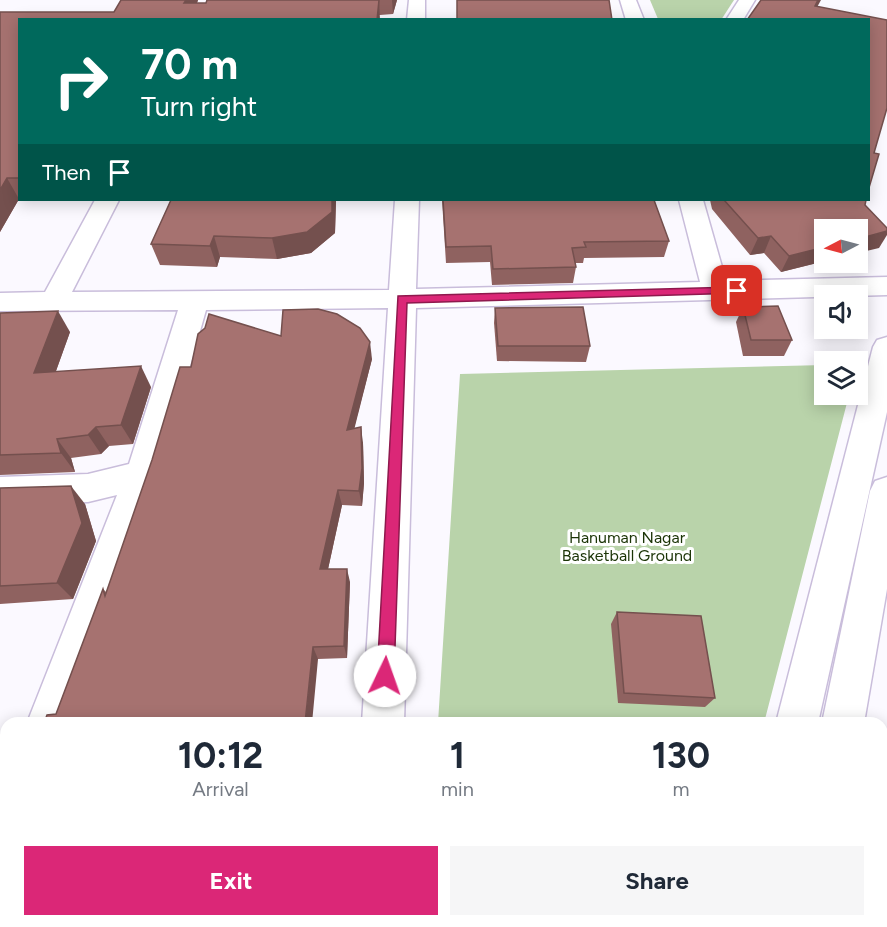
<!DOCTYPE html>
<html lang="en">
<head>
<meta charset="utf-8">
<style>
	body { margin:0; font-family:Figtree,sans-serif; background:#f6f6f7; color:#1f2937; height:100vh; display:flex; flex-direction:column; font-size:22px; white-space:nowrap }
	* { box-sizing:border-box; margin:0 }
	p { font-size:20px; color:#747a83 }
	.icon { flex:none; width:33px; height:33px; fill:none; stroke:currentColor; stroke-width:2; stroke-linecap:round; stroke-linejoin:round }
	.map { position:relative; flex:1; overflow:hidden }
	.drawer { position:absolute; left:0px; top:717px; width:888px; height:210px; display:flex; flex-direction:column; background:#fff; border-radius:18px 18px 0 0; box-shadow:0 3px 15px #0003 }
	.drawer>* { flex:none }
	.top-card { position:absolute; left:18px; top:18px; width:852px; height:183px; border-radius:0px; box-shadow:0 3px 15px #0003; background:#00695c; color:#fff; overflow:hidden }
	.needle { width:39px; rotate:264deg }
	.tools { position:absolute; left:814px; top:219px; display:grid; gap:12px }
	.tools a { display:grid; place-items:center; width:54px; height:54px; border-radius:0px; background:#fff; box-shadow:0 3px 15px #0003; font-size:30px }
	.pin { position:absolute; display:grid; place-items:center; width:51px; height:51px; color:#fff; margin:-26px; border-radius:12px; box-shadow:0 3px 9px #0006 }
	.me { position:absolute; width:66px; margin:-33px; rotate:3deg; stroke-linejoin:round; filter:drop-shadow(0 0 4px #0008) }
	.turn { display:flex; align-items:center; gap:21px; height:126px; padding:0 24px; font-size:27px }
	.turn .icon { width:78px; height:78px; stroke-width:2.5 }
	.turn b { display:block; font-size:42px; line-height:51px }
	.then { display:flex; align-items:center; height:57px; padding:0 24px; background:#0003; gap:12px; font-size:22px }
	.eta { display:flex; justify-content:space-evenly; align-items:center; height:102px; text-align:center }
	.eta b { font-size:36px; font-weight:700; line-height:42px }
	.action { display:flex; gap:12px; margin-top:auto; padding:12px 24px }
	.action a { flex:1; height:69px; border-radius:0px; background:#db2777; color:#fff; font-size:24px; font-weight:700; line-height:69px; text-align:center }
	.action a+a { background:#f6f6f7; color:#1f2937 }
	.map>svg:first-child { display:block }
	.green { fill:#b9d3aa }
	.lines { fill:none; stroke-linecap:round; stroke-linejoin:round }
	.minor-casing { stroke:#c9bddb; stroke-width:3 }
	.major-casing { stroke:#c9bddb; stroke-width:3 }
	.minor { fill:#fff; fill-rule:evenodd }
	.major { fill:#fff; fill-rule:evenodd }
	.wall { fill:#8f6260 }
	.shaded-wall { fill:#74504e }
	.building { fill:#a67270; stroke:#74504e; stroke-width:1.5 }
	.route { fill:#db2777; stroke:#8e194d; stroke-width:1.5 }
	.labels { text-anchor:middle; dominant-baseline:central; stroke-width:6; stroke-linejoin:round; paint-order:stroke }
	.park-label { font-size:16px; fill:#1b3406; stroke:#fff }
</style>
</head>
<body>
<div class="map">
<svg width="887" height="927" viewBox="0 0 887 927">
	<rect width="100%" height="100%" fill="#fbf9ff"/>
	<g class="green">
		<polygon points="650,0 734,0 721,20 658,19"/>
		<polygon points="825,365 825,394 849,395 764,723 438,723 460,374"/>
		<polygon points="438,921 712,921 711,927 438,927"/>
	</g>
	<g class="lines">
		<defs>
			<g id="minor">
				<polygon points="409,0 425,0 425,20 407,20"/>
				<polygon points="620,0 636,0 644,20 626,20"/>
				<polygon points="739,0 755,0 743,20 726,20"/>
				<polygon points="95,200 119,200 72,292 389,290 395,200 419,200 416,289 700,282 679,200 703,200 726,281 887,277 887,295 416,308 404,723 362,723 388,308 206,310 159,475 69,723 27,723 117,495 88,502 0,505 0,477 88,474 129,464 178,310 0,311 0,293 45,292"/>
				<polygon points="6,805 6,865 0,867 0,808"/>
				<polygon points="350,921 398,921 399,927 349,927"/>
			</g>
			<g id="major">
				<polygon points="887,337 887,412 818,723 776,723 873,347 877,340"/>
				<polygon points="887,477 887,589 864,723 822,723 870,491 875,481"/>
				<polygon points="726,921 774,921 774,927 724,927"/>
				<polygon points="782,921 830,921 830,927 780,927"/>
			</g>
		</defs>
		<use href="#minor" class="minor-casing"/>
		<use href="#major" class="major-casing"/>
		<use href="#minor" class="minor"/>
		<use href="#major" class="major"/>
	</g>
	<g class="wall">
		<polygon points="198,0 197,3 206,3 207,0 397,0 393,14 380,15 20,20 20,199 19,199 0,232 0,12 114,12"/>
		<polygon points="171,200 336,200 335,233 311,253 277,259 220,257 217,267 160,265 151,244"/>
		<polygon points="442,200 654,200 669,241 664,257 584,258 583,263 575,263 576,267 573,283 492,285 490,262 446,263"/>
		<polygon points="710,200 866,200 865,205 879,248 825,230 825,261 781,272 764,253 750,255 712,209"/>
		<polygon points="743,307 792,340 784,356 743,356 736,322"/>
		<polygon points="495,308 590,346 586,362 497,361 494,323"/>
		<polygon points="0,313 70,332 56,371 151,387 133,444 109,446 101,454 71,458 75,472 0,475"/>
		<polygon points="281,336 372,359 354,428 363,443 364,483 362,506 342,505 328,569 350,582 347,658 318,659 56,714 103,589 107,593 191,367"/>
		<polygon points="0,488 85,504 96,541 73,599 0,604"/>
		<polygon points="617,612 715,698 705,707 618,703 611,624"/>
	</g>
	<g class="shaded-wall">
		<polygon points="186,0 198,0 190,20 184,3"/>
		<polygon points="379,0 380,20 377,20"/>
		<polygon points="392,0 397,0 393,14"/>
		<polygon points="818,0 821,0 810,20 815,6"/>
		<polygon points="7,178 19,199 0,232 0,190"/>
		<polygon points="332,200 336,200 335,233 311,253 277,259 272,238"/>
		<polygon points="887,231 887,235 879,248 858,253 858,239"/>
		<polygon points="214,236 220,257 217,267 210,246"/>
		<polygon points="771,236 764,253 750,255 758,238"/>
		<polygon points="825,247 825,261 781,272 789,256"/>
		<polygon points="58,311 70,332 48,393 34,373"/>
		<polygon points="370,342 372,359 350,446 347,430"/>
		<polygon points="141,366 151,387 133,444 121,425"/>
		<polygon points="96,427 109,446 101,454 88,435"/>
		<polygon points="361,427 363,443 364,483 362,506 359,491"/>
		<polygon points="57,439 71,458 75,472 61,453"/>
		<polygon points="71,486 85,504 96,541 73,599 57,583"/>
		<polygon points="338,490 342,505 325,583 320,569"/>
		<polygon points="347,569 350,582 347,658 344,646"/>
		<polygon points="313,647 318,659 312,723 305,723"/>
		<polygon points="307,921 314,921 313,927 306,927"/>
	</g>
	<g class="building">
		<polygon points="121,0 186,0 184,3 206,3 207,0 379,0 377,20 20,20 20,178 7,178 0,190 0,12 114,12"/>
		<polygon points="457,0 609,0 612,20 457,20"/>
		<polygon points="761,0 818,0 815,6 887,20 887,108 874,153 879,154 868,191 868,20 747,20"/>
		<polygon points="171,200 332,200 332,212 307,232 272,238 214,236 210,246 151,244"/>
		<polygon points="443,200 654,200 669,241 584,242 586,247 572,248 576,267 493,269 491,246 446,247"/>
		<polygon points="724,200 866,200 865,205 887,228 887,231 858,239 858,230 825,230 825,247 789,256 771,236 758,238"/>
		<polygon points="778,306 792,340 751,340 743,307"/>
		<polygon points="583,307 590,346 498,346 495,308"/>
		<polygon points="318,309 337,314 360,328 370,342 347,430 361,427 362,468 359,491 338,490 320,569 347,569 344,646 313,647 305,723 44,723 47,715 56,714 103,589 105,596 152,460 180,367 191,367 198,334 205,328 209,314 281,336 283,310"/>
		<polygon points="58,311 34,373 141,366 121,425 96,427 88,435 57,439 61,453 0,455 0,313"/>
		<polygon points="71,486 82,523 57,583 0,586 0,488"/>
		<polygon points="617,612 701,616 715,698 624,693"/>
		<polygon points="6,876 6,921 307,921 306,927 0,927 0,893"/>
	</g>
	<polygon class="route" points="737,287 741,288 741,293 407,303 394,676 391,682 385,684 379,682 377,676 398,296"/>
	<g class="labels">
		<g class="park-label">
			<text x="627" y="537">Hanuman Nagar<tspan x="627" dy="18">Basketball Ground</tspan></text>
		</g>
	</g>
</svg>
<div class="tools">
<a><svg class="needle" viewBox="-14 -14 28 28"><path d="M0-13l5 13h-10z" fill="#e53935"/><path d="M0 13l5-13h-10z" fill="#747a83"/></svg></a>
<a><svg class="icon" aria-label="sound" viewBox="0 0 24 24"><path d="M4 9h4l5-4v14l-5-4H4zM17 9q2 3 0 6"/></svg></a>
<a><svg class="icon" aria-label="layers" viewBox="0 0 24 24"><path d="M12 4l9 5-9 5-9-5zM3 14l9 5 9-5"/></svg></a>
</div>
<div class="pin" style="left:737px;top:291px;background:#d93025"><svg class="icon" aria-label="arrive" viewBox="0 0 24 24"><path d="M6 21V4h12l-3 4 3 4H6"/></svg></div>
<svg class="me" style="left:385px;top:676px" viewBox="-20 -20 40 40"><circle r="19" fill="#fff"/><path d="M0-13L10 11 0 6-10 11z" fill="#db2777"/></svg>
<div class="top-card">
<div class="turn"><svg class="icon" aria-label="right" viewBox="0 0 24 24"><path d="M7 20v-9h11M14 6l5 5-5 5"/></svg><div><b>70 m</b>Turn right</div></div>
<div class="then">Then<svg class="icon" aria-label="arrive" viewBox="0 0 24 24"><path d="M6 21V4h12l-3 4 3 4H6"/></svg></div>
</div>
<section class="drawer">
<div class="eta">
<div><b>10:12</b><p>Arrival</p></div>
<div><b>1</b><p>min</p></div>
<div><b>130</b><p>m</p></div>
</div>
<div class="action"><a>Exit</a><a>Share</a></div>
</section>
</div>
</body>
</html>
